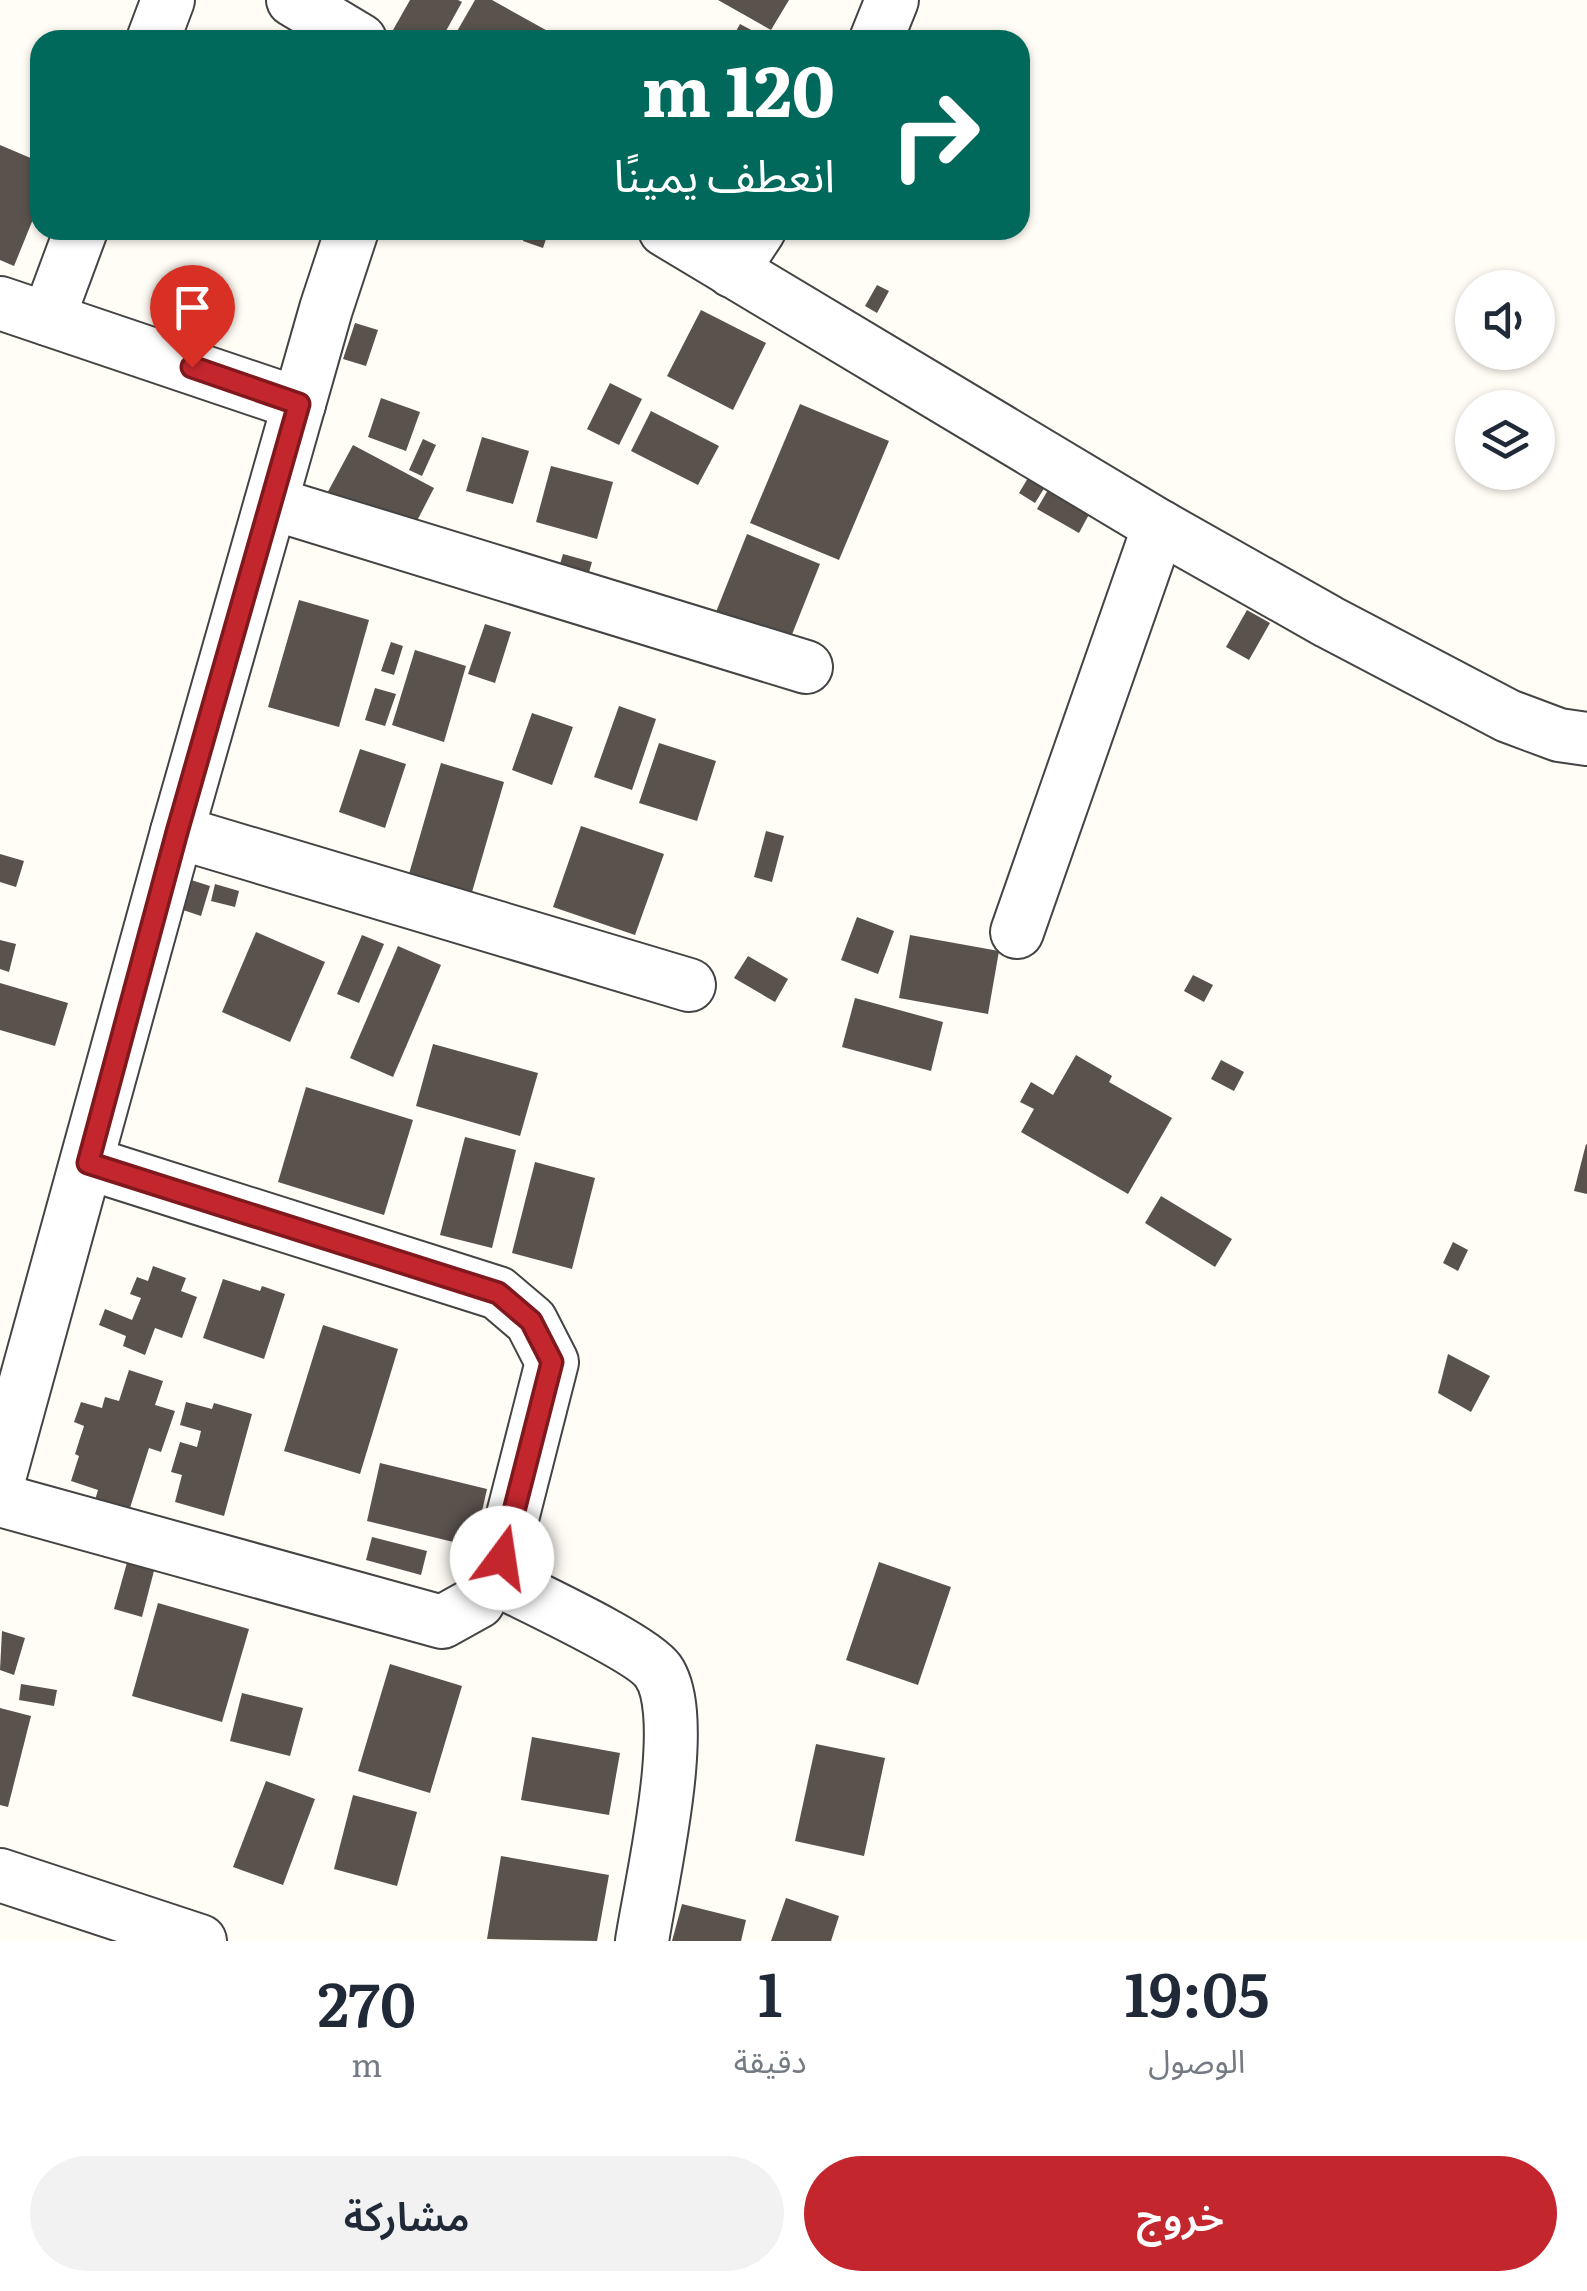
<!DOCTYPE html>
<html lang="ar">
<head>
<meta charset="utf-8">
<style>
	body { margin:0; font-family:Literata,"Noto Sans Arabic",serif; background:#f2f2f3; color:#1f2937; direction:rtl; height:100vh; display:flex; flex-direction:column; font-size:38px; white-space:nowrap }
	* { box-sizing:border-box; margin:0 }
	p { font-size:32px; color:#747a83 }
	.icon { flex:none; width:55px; height:55px; fill:none; stroke:currentColor; stroke-width:2; stroke-linecap:round; stroke-linejoin:round }
	.map { position:relative; height:1941px; overflow:hidden; direction:ltr }
	.panel { display:flex; flex-direction:column; background:#fff; flex:1 }
	.panel>* { flex:none }
	.hud { position:absolute; left:30px; top:30px; width:1000px; height:210px; border-radius:30px; box-shadow:0 2px 8px #0004; direction:rtl; background:#00695c; color:#fff; overflow:hidden }
	.fabs { position:absolute; left:1455px; top:270px; display:grid; gap:20px }
	.fabs a { display:grid; place-items:center; width:100px; height:100px; border-radius:50%; background:#fff; box-shadow:0 2px 8px #0004; font-size:50px }
	.pin { position:absolute; display:grid; place-items:center; width:85px; height:85px; color:#fff; margin:-102px -42px; border-radius:50% 50% 50% 0; rotate:-45deg; box-shadow:0 0 10px #0007 }
	.pin .icon { rotate:45deg }
	.me { position:absolute; width:110px; margin:-55px; rotate:14deg; stroke-linejoin:round; filter:drop-shadow(0 0 8px #0008) }
	.turn { display:flex; align-items:center; gap:35px; height:210px; padding:0 30px; font-size:45px }
	.turn .icon { width:130px; height:130px; stroke-width:2.5 }
	.turn b { display:block; font-size:70px; line-height:85px }
	.eta { display:flex; justify-content:space-evenly; align-items:center; height:170px; text-align:center }
	.eta b { font-size:60px; font-weight:600; line-height:70px }
	.cta { display:flex; gap:20px; margin-top:auto; padding:20px 30px }
	.cta a { flex:1; height:115px; border-radius:60px; background:#c4262e; color:#fff; font-size:40px; font-weight:600; line-height:115px; text-align:center }
	.cta a+a { background:#f2f2f3; color:#1f2937 }
	.map>svg:first-child { display:block }
	.building { fill:#5a524d }
	.lines { fill:none; stroke-linecap:round; stroke-linejoin:round }
	.minor-casing { stroke:#444; stroke-width:56 }
	.minor { stroke:#fff; stroke-width:52 }
	.route-casing { stroke:#7f191e; stroke-width:25 }
	.route { stroke:#c4262e; stroke-width:18 }
</style>
</head>
<body>
<div class="map">
<svg width="1587" height="1941" viewBox="0 0 1587 1941">
	<rect width="100%" height="100%" fill="#fffdf5"/>
	<g class="building">
		<polygon points="410,0 458,0 462,2 441,40 411,40 393,30"/>
		<polygon points="475,0 492,0 553,34 550,40 452,40"/>
		<polygon points="718,0 789,0 771,30"/>
		<polygon points="740,24 770,40 731,40"/>
		<polygon points="0,145 40,162 40,202 14,266 0,260"/>
		<polygon points="526,230 549,230 543,248 523,241"/>
		<polygon points="877,285 889,291 877,313 865,306"/>
		<polygon points="701,310 766,343 733,410 667,376"/>
		<polygon points="355,323 378,330 366,366 343,359"/>
		<polygon points="610,383 642,399 619,445 587,429"/>
		<polygon points="381,398 420,412 406,451 368,437"/>
		<polygon points="800,404 889,441 839,560 750,523"/>
		<polygon points="651,411 719,446 698,485 631,451"/>
		<polygon points="482,437 529,451 513,504 466,491"/>
		<polygon points="423,439 436,445 422,476 409,470"/>
		<polygon points="353,445 434,488 406,542 324,499"/>
		<polygon points="551,466 613,482 597,539 536,522"/>
		<polygon points="1028,478 1045,487 1035,503 1019,493"/>
		<polygon points="1052,483 1093,507 1079,533 1037,509"/>
		<polygon points="747,534 820,564 789,642 716,612"/>
		<polygon points="563,554 592,562 583,593 554,584"/>
		<polygon points="299,600 369,620 339,727 268,707"/>
		<polygon points="1247,610 1270,623 1249,660 1226,647"/>
		<polygon points="485,624 511,632 495,683 468,674"/>
		<polygon points="391,642 403,646 394,675 381,671"/>
		<polygon points="415,650 466,666 444,742 392,725"/>
		<polygon points="375,688 396,694 385,726 365,720"/>
		<polygon points="619,706 656,719 632,790 594,777"/>
		<polygon points="532,713 573,727 552,785 512,770"/>
		<polygon points="659,743 716,761 697,821 639,803"/>
		<polygon points="360,749 406,764 385,828 339,812"/>
		<polygon points="441,763 504,782 472,892 409,874"/>
		<polygon points="581,826 664,854 635,935 553,907"/>
		<polygon points="766,831 784,836 772,882 754,877"/>
		<polygon points="0,854 24,861 16,887 0,882"/>
		<polygon points="188,879 210,886 201,916 180,909"/>
		<polygon points="215,884 239,891 235,907 211,901"/>
		<polygon points="857,917 894,931 878,974 841,960"/>
		<polygon points="256,932 325,962 290,1042 222,1012"/>
		<polygon points="362,935 384,944 359,1003 337,994"/>
		<polygon points="910,935 999,951 988,1014 899,998"/>
		<polygon points="0,940 16,944 9,972 0,969"/>
		<polygon points="398,946 441,965 393,1077 350,1058"/>
		<polygon points="748,956 788,979 775,1002 734,978"/>
		<polygon points="1193,975 1213,985 1204,1002 1184,991"/>
		<polygon points="0,983 68,1003 55,1046 0,1030"/>
		<polygon points="855,998 943,1022 931,1071 842,1047"/>
		<polygon points="433,1044 538,1073 520,1136 416,1106"/>
		<polygon points="1076,1055 1112,1076 1109,1082 1172,1118 1128,1194 1021,1132 1034,1109 1020,1102 1031,1082 1053,1095"/>
		<polygon points="1221,1060 1244,1072 1234,1091 1211,1079"/>
		<polygon points="306,1087 413,1120 384,1215 278,1182"/>
		<polygon points="465,1137 516,1150 492,1248 440,1235"/>
		<polygon points="1586,1144 1587,1145 1587,1194 1574,1191"/>
		<polygon points="535,1162 595,1178 572,1269 512,1253"/>
		<polygon points="1161,1196 1232,1239 1215,1267 1145,1223"/>
		<polygon points="1453,1242 1468,1250 1458,1271 1443,1263"/>
		<polygon points="153,1266 186,1278 181,1291 197,1297 182,1338 155,1328 145,1355 123,1346 126,1336 99,1325 105,1309 132,1320 141,1298 130,1294 137,1277 148,1281"/>
		<polygon points="223,1279 260,1291 262,1286 285,1294 264,1359 203,1338"/>
		<polygon points="323,1325 398,1349 360,1474 284,1451"/>
		<polygon points="1448,1354 1490,1376 1471,1412 1438,1393"/>
		<polygon points="129,1370 163,1381 155,1405 175,1411 161,1452 149,1448 129,1511 95,1500 98,1490 71,1481 79,1456 75,1454 84,1426 74,1422 81,1402 102,1408 105,1397 119,1401"/>
		<polygon points="186,1402 212,1409 214,1403 252,1414 224,1516 175,1502 182,1475 171,1472 180,1442 197,1447 201,1431 180,1425"/>
		<polygon points="380,1463 487,1489 474,1547 367,1521"/>
		<polygon points="372,1537 427,1551 421,1575 366,1560"/>
		<polygon points="128,1559 155,1567 142,1617 114,1609"/>
		<polygon points="879,1562 951,1587 918,1685 846,1660"/>
		<polygon points="158,1603 249,1629 222,1722 132,1696"/>
		<polygon points="2,1631 25,1638 14,1675 0,1670"/>
		<polygon points="390,1664 462,1686 430,1793 358,1771"/>
		<polygon points="21,1684 57,1690 54,1706 19,1700"/>
		<polygon points="242,1693 303,1708 290,1756 230,1741"/>
		<polygon points="0,1708 31,1716 8,1807 0,1805"/>
		<polygon points="532,1737 620,1753 609,1815 521,1800"/>
		<polygon points="816,1744 885,1758 864,1856 795,1841"/>
		<polygon points="266,1781 315,1799 283,1885 233,1867"/>
		<polygon points="353,1795 417,1812 397,1886 334,1869"/>
		<polygon points="501,1856 609,1875 597,1941 487,1939"/>
		<polygon points="786,1898 839,1916 831,1941 771,1941"/>
		<polygon points="682,1904 746,1920 741,1941 672,1941"/>
	</g>
	<g class="lines">
		<defs>
			<g id="minor">
				<polyline points="293,0 360,40"/>
				<polyline points="153,40 168,0"/>
				<polyline points="876,40 892,0"/>
				<polyline points="665,230 1159,526 1329,622 1508,716 1559,735 1587,739"/>
				<polyline points="732,271 759,230"/>
				<polyline points="0,303 299,404"/>
				<polyline points="48,319 81,230"/>
				<polyline points="271,503 806,667"/>
				<polyline points="177,832 689,985"/>
				<polyline points="1017,932 1159,526"/>
				<polyline points="0,1475 177,832 326,309 352,230"/>
				<polyline points="0,1500 442,1622 478,1602 502,1558 552,1362 531,1321 498,1293 88,1163"/>
				<path d="M492,1577C524,1594 641,1647 658,1671C691,1717 651,1882 642,1941"/>
				<polyline points="0,1875 200,1941"/>
			</g>
		</defs>
		<use href="#minor" class="minor-casing"/>
		<use href="#minor" class="minor"/>
	</g>
	<g class="lines">
		<defs>
			<polyline id="route" points="192,367 299,404 177,832 88,1163 498,1293 531,1321 552,1362 502,1558"/>
		</defs>
		<use href="#route" class="route-casing"/>
		<use href="#route" class="route"/>
	</g>
</svg>
<div class="fabs">
<a><svg class="icon" aria-label="sound" viewBox="0 0 24 24"><path d="M4 9h4l5-4v14l-5-4H4zM17 9q2 3 0 6"/></svg></a>
<a><svg class="icon" aria-label="layers" viewBox="0 0 24 24"><path d="M12 4l9 5-9 5-9-5zM3 14l9 5 9-5"/></svg></a>
</div>
<div class="pin" style="left:192px;top:367px;background:#d93025"><svg class="icon" aria-label="arrive" viewBox="0 0 24 24"><path d="M6 21V4h12l-3 4 3 4H6"/></svg></div>
<svg class="me" style="left:502px;top:1558px" viewBox="-20 -20 40 40"><circle r="19" fill="#fff"/><path d="M0-13L10 11 0 6-10 11z" fill="#c4262e"/></svg>
<div class="hud">
<div class="turn"><svg class="icon" aria-label="right" viewBox="0 0 24 24"><path d="M7 20v-9h11M14 6l5 5-5 5"/></svg><div><b>120 m</b>انعطف يمينًا</div></div>
</div>
</div>
<section class="panel">
<div class="eta">
<div><b>19:05</b><p>الوصول</p></div>
<div><b>1</b><p>دقيقة</p></div>
<div><b>270</b><p>m</p></div>
</div>
<div class="cta"><a>خروج</a><a>مشاركة</a></div>
</section>
</body>
</html>
